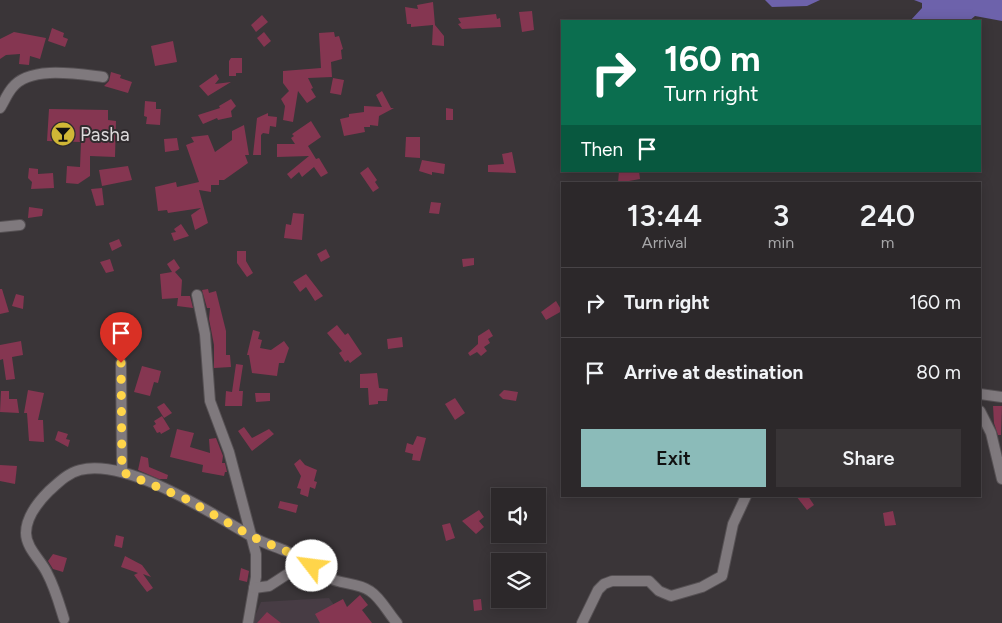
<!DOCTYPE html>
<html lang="en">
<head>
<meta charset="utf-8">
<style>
	body { margin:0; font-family:Figtree,sans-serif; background:#383436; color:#f1f3f6; height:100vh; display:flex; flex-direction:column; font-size:19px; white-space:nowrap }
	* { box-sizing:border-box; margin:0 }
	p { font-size:16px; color:#a6a6a8 }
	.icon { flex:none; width:28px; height:28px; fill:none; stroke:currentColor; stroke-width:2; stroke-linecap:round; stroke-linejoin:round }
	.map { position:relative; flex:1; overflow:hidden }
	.drawer { position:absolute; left:561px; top:182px; width:420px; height:315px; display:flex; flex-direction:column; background:#2c282a; border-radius:0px; box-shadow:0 2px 12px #0003,0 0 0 1px #484447 }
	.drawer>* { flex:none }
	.guide { position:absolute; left:561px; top:20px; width:420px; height:152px; border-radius:0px; box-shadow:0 2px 12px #0003,0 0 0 1px #484447; background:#0b6e4f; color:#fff; overflow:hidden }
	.fabs { position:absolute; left:491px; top:488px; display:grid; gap:10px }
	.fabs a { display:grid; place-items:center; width:55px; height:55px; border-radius:0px; background:#2c282a; box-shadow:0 2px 12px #0003,0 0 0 1px #484447; font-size:25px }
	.pin { position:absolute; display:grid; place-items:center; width:42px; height:42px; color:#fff; margin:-51px -21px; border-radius:50% 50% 50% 0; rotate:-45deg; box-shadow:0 0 5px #0007 }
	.pin .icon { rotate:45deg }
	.me { position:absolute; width:55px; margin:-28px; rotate:300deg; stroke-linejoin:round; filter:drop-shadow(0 0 4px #0008) }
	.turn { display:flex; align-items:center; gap:18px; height:105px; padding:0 20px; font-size:22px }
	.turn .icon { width:65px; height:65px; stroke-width:2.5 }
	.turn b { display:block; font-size:35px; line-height:42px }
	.then { display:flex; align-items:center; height:48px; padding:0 20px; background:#0003; gap:10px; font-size:19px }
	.eta { display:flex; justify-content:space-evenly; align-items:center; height:85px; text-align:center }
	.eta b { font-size:30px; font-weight:600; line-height:35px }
	.cta { display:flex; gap:10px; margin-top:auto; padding:10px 20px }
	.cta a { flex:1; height:58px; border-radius:0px; background:#8bbbb9; color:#111; font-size:20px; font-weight:600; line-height:58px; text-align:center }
	.cta a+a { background:#383436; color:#f1f3f6 }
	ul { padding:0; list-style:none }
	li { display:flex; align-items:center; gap:15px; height:70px; padding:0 20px; border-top:1px solid #484447 }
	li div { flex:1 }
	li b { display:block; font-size:19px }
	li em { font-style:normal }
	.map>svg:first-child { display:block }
	.built { fill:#473c44 }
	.water { fill:#6d62ab }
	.building { fill:#853651 }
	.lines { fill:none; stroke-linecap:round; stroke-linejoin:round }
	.minor-casing { stroke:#565154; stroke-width:12 }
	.minor { stroke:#7f797d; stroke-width:10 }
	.route { stroke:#ffd54a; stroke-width:9; stroke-dasharray:0 16.2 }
	.labels { text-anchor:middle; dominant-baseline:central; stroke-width:4; stroke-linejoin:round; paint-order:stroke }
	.poi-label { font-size:19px; fill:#dedbdd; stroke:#302b2e; text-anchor:start }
</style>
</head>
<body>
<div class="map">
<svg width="1002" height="623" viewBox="0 0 1002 623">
	<rect width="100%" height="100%" fill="#3a3538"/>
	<polygon class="built" points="329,598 347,623 252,623 261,602"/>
	<g class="water">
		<polygon points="765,0 820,0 807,6 772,7"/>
		<polygon points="914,0 1002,0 1002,21 975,16 969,21 910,21 922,8 922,3"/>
	</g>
	<g class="building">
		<polygon points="433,2 435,25 444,36 444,46 432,45 433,25 411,27 411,24 407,24 405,7 418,9 417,5"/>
		<polygon points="532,11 534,30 522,32 519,12"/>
		<polygon points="496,14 497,19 500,18 501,27 462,29 458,24 461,23 458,18"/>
		<polygon points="262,15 268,22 256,32 251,25"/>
		<polygon points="52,28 64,33 63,37 68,39 65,47 48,41"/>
		<polygon points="14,32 46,38 40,59 30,56 29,65 19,64 20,54 6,55 0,59 0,39"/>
		<polygon points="264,32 271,41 264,47 257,38"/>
		<polygon points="334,32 335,37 339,36 343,49 341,50 342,59 331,62 332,77 308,78 313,88 311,89 316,97 307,103 298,91 293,122 283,120 285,106 281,99 289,91 283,83 283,71 321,68 319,33"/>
		<polygon points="173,41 177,62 155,66 151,46"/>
		<polygon points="231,58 242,58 242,73 236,73 236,76 229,76 229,61"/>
		<polygon points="111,72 121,75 120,78 132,82 128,93 104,86 109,81"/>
		<polygon points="216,74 219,79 215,84 231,82 208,96 199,86"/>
		<polygon points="333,78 344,80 341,95 330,93"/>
		<polygon points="382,91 391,108 394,108 379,116 378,126 370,125 370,127 364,127 365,132 344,136 340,119 349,117 349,114 364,112 364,106 382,107 376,95"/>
		<polygon points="231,99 236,106 231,111 232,117 218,120 217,118 203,124 198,115 220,108 219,106"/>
		<polygon points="145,101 156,102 156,109 161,109 160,125 146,124 147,117 144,116"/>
		<polygon points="446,108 453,109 453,120 446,120"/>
		<polygon points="49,109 108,110 108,120 116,121 115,157 90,156 90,176 78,184 66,183 67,166 80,167 81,142 47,141"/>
		<polygon points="268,113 268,116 277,117 276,127 270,126 269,134 263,133 261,135 261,155 253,155 257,118"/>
		<polygon points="311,121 321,137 308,146 316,159 319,158 328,173 321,177 314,167 302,177 299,172 291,179 287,174 309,156 277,157 277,144 295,144 291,138 294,136 292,134"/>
		<polygon points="244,125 249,155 245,155 248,163 224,180 219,180 219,185 211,185 211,192 199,190 208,223 195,230 191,215 201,208 168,213 167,210 158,211 155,187 176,182 177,187 199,182 186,145 194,142 191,137 208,135 215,152 232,140 232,131"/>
		<polygon points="406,137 420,137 420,158 405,157"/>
		<polygon points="177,138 179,150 165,152 164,139"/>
		<polygon points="512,152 516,173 488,172 488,165 504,164 502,154"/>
		<polygon points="422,160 445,164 444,174 432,172 432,175 419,171"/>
		<polygon points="128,166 132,180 102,186 99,170"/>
		<polygon points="368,167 377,180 375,182 379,188 373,192 360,173"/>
		<polygon points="29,168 38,169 38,174 53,173 54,188 31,189 32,182 28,178"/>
		<polygon points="619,171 639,171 640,179 618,183"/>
		<polygon points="102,188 104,205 96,206 91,189"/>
		<polygon points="431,202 441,203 439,214 429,213"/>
		<polygon points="29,207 43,209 42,216 28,218"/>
		<polygon points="293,213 304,214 302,240 284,238 286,224 291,225"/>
		<polygon points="181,224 189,236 174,241 171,233 176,232 174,229"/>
		<polygon points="119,239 122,246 112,251 109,243"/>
		<polygon points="326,249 330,257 321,262 317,254"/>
		<polygon points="237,251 246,251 246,261 253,273 247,277 237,263"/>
		<polygon points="474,258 474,265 463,267 462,259"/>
		<polygon points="110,259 114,271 106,273 100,262"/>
		<polygon points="174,259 180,268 175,272 182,280 181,296 190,296 193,308 177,306 178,298 162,299 160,274 172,272 167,264"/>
		<polygon points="306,274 323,296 315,301 306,287 300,292 293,282"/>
		<polygon points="0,289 2,289 9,312 0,314"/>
		<polygon points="208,289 209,293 216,291 226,331 226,355 230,355 231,367 214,368 214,345 209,319 210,308 207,308 202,290"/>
		<polygon points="16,294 24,296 23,309 12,306"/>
		<polygon points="556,301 562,311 546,320 541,312"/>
		<polygon points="337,325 345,335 348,333 362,354 350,363 348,360 345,362 339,353 342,351 327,333"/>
		<polygon points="489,329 493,336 488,339 490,343 484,347 487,351 481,356 477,352 470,356 468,353 478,344 478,336"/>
		<polygon points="253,330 260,332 258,339 262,340 260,348 271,350 284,341 289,348 284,363 279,363 277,376 252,373 249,355 247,355"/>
		<polygon points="402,337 403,347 388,349 387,339"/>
		<polygon points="21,341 23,355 12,357 15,379 6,380 3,359 0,360 0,345"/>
		<polygon points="236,364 243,365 239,391 243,391 242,406 225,406 226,391 232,392"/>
		<polygon points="142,366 161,371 158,383 154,382 150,396 134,392"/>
		<polygon points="377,373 379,388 388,389 387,401 378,401 378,404 369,405 368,388 360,388 360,374"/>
		<polygon points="28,390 44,393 38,420 43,420 44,442 29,441 27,413 24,413"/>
		<polygon points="504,390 518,392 516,401 503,399 499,395"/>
		<polygon points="1,391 9,391 9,399 17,399 19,413 0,412"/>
		<polygon points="255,393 270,393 270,401 256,402"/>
		<polygon points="455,398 465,413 455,420 445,404"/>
		<polygon points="164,403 172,413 164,418 157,407"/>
		<polygon points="993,406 1002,406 1001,435 998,435 994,423"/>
		<polygon points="162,416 170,429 161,434 160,432 157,433 153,426 156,424 154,421"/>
		<polygon points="244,427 252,438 269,429 274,434 252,451 238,431"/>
		<polygon points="177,429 194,433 190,447 210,453 209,439 216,438 223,456 222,463 225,463 227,472 225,472 224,476 202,472 203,465 170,457"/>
		<polygon points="58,431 68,434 66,439 70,440 68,447 55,440"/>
		<polygon points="417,436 426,438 420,461 412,460 413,454 405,452 407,443 413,445"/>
		<polygon points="141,456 148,458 149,467 168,475 167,479 159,479 138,470"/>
		<polygon points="300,459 305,465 317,470 314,481 317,482 315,489 310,487 308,497 300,494 301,489 297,488 301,476 294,464"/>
		<polygon points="0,465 17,466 15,484 0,481"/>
		<polygon points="796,496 808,496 814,505 807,510"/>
		<polygon points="280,501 298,505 296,513 278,508"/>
		<polygon points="479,510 484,517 479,521 484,527 476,534 462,521"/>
		<polygon points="893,511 896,525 885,526 883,513"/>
		<polygon points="450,523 455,538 446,541 442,525"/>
		<polygon points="116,535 124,537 122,548 114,546"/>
		<polygon points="53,554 67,558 63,572 53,569 48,561"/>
		<polygon points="125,556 142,565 151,577 143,574 153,588 147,592 134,575 138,573 121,567"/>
		<polygon points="241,568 249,571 247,582 239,580"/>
		<polygon points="360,595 368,605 362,610 372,623 320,623 315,614 343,599 347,607"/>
		<polygon points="481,599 482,610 474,611 473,600"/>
		<polygon points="267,612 281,623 257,623"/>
	</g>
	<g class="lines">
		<defs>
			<g id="minor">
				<path d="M0,108C4,102 7,94 12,88C29,65 78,74 103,77"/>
				<polyline points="0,227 20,225"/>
				<polyline points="197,295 205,334 210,401 229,452 256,554 256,577 248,623"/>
				<polyline points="121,363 122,472"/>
				<polyline points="980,394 1002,397"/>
				<polyline points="980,411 991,433 1002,479"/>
				<polyline points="254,588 269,586 289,573 312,566"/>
				<path d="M64,619C59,603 55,588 47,573C41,560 26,548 26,533C26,517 39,501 49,491C59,482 68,473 80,470C127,458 211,513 251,536C262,543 274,546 286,551C301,557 313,569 327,577C341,585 357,582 370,591C381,598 388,613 397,623"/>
				<polyline points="582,623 598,590 604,584 612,581 649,581 659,591 671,596 702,587 722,576 733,524 746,496"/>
			</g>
		</defs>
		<use href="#minor" class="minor-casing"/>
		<use href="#minor" class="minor"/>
	</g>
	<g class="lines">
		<polyline class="route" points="121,363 122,472 186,499 253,537 286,551 312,566"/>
	</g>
	<defs>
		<symbol id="bar-disc" viewBox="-11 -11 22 22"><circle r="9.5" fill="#d0b736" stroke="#302b2e"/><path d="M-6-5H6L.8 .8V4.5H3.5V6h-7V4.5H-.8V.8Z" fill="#111"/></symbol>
	</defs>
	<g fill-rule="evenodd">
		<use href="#bar-disc" x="49" y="120" width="28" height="28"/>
	</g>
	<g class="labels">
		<g class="poi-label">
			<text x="80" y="134">Pasha</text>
		</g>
	</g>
</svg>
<div class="fabs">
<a><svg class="icon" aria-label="sound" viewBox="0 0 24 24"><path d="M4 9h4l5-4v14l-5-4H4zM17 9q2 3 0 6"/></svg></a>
<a><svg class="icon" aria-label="layers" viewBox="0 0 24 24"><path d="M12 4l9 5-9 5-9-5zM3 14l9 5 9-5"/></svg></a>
</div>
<div class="pin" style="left:121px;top:363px;background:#d93025"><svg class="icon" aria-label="arrive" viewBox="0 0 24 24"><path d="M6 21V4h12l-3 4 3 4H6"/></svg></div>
<svg class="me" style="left:312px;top:566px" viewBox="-20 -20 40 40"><circle r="19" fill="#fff"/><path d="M0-13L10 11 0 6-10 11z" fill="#ffd54a"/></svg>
<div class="guide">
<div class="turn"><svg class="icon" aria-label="right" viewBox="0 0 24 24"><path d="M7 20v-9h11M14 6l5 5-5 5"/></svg><div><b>160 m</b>Turn right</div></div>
<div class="then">Then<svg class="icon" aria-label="arrive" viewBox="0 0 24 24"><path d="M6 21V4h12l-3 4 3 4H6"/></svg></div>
</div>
<section class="drawer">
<div class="eta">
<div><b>13:44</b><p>Arrival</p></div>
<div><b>3</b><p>min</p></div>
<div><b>240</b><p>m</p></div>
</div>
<ul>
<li><svg class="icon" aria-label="right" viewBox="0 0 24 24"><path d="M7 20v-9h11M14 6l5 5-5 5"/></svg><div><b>Turn right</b></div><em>160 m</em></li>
<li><svg class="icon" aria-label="arrive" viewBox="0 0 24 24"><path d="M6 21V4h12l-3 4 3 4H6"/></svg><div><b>Arrive at destination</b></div><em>80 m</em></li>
</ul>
<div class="cta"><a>Exit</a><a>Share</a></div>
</section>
</div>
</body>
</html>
